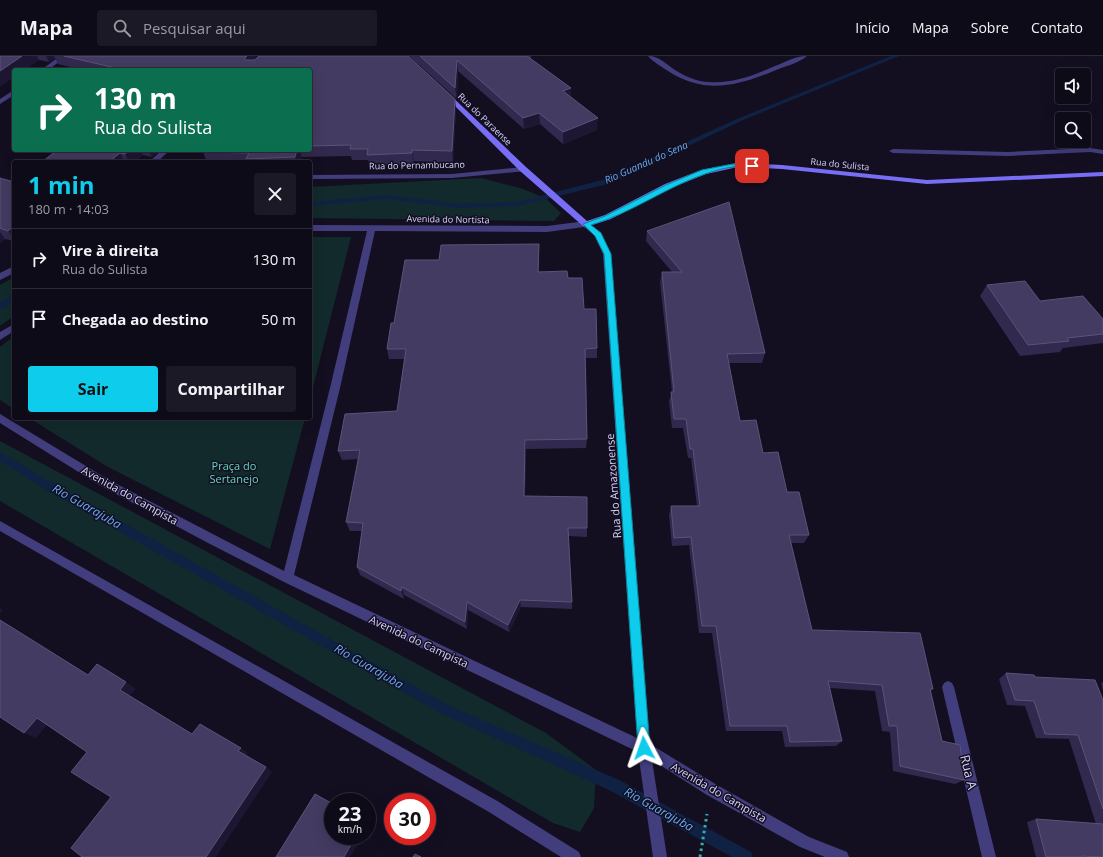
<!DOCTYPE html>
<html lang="pt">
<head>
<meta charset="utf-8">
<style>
	body { margin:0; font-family:"Open Sans",sans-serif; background:#1c1926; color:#f1f3f6; height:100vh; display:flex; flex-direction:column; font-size:15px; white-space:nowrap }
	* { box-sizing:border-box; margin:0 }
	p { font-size:13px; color:#9b9ba2 }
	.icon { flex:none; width:22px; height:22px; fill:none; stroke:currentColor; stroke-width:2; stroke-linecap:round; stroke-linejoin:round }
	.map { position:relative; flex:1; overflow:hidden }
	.side { position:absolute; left:12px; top:104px; width:300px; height:260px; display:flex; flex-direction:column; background:#0e0b19; border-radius:4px; box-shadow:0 4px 16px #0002,0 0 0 1px #2e2b38 }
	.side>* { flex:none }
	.banner { position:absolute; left:12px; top:12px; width:300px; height:84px; border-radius:4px; box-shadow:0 4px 16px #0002,0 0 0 1px #2e2b38; background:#0b6e4f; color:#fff; overflow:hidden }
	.fabs { position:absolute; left:1055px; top:12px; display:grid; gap:8px }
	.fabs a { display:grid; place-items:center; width:36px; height:36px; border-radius:4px; background:#0e0b19; box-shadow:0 4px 16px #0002,0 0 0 1px #2e2b38; font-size:20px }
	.speed { position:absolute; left:324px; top:737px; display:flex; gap:8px; font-size:20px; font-weight:700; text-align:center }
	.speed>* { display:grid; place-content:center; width:52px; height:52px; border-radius:50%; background:#0e0b19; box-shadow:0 4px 16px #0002,0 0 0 1px #2e2b38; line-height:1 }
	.speed small { font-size:10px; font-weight:400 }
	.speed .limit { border:6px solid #d22; background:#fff; color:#111 }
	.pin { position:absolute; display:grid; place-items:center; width:34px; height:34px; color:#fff; margin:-17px; border-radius:8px; box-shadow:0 2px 6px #0006 }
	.me { position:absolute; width:44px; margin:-22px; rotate:356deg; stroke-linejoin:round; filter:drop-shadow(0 0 3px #0008) }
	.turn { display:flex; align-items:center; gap:14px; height:84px; padding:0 16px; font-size:18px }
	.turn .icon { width:52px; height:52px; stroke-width:2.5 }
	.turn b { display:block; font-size:28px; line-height:34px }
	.round { display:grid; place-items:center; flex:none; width:42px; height:42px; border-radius:4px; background:#1c1926 }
	.head { display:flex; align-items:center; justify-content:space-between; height:68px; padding:0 16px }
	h1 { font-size:24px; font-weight:700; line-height:30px; color:#0eccec }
	.button { display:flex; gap:8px; margin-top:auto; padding:8px 16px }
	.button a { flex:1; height:46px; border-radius:4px; background:#0eccec; color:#111; font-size:16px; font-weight:700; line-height:46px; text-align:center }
	.button a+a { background:#1c1926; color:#f1f3f6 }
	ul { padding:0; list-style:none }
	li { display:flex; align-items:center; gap:12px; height:60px; padding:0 16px; border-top:1px solid #2e2b38 }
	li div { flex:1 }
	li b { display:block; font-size:15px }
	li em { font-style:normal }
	header { display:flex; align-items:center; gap:24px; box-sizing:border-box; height:56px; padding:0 20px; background:#0e0b19; border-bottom:1px solid #2e2b38 }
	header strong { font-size:19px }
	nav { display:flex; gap:22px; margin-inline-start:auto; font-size:14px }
	.search { width:280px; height:36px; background:#1c1926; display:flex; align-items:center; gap:10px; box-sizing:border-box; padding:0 14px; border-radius:4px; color:#9b9ba2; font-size:15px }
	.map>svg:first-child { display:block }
	.green { fill:#122a2b }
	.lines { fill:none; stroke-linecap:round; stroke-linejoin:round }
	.stream { fill:#102243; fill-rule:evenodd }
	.path { stroke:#35acaa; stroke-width:3; stroke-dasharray:2.5 3.5; stroke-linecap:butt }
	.lane { fill:#423d7d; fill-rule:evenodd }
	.street { fill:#423d7d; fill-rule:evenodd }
	.secondary { fill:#786ef6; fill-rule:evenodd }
	.wall { fill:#32294e }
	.shaded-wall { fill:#1e1734 }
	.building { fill:#433b61; stroke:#5b5379 }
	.route { fill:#0eccec; stroke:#098599 }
	.labels { text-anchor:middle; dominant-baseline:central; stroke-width:3; stroke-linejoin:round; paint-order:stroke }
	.far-street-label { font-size:9px; fill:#d8d2fc; stroke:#130f21 }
	.far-water-label { font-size:10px; font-style:italic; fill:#66adf6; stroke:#130f21 }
	.park-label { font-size:11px; fill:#62d8bf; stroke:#130f21 }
	.street-label { font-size:11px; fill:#d8d2fc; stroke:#130f21 }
	.water-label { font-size:12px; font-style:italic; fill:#66adf6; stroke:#130f21 }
	.near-street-label { font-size:13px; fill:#d8d2fc; stroke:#130f21 }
</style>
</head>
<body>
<header>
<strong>Mapa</strong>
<div class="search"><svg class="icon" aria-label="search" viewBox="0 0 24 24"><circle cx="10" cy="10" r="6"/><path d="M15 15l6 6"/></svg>Pesquisar aqui</div>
<nav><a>Início</a><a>Mapa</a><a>Sobre</a><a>Contato</a></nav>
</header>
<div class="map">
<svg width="1103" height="801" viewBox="0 0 1103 801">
	<rect width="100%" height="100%" fill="#130f21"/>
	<g class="green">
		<polygon points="481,122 523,133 545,142 561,157 554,165 310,162 310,131"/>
		<polygon points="310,181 351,181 310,343"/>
		<polygon points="14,221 14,260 0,270 0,229"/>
		<polygon points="14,280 14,353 0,344 0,291"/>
		<polygon points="29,362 305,362 270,493 108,411"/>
		<polygon points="0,385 546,677 596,714 594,752 580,776 553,767 0,445"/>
	</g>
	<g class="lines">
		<g class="stream">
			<polygon points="891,0 899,0 741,65 608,128 517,150 458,152 386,143 310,150 310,146 386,139 458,148 517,146 602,124 737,63"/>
			<polygon points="14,240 14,247 0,253 0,246"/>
			<polygon points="0,396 63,433 448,649 619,724 751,796 753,801 732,801 609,734 440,657 55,439 0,405"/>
		</g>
		<polyline class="path" points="700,801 707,758"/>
		<polygon class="lane" points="1090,92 1103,94 1103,98 1090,96 1008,100 893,97 889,95 893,93 1008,96"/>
		<g class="street">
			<polygon points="60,0 67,0 48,14 41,14"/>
			<path d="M648,0C659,0 666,8 675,14C685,20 697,26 709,26C732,28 755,19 775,10C786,6 795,0 807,0C799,7 786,10 776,14C738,30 705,39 668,15C661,10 653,6 648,0Z"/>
			<polygon points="14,34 14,39 0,48 0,43"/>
			<polygon points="162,94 170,94 157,106 149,106"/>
			<polygon points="523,111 527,113 526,115 452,122 310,123 310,119 452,118"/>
			<path d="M586,165L601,177L611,198L650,688L717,729L809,781L847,796L849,801H825L800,791L707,739L652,704L667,801H653L638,696L284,526L210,488L101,430L0,367V358L109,424L284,515L330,332L367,175H310V169L547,170ZM584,171L595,180L603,198L637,682L294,519L340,332L375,175L547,176Z"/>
			<polygon points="14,210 14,217 0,224 0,217"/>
			<polygon points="14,268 14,275 0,284 0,276"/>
			<polygon points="0,465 499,746 579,796 581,801 561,801 489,756 0,475"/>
			<polygon points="948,625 952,627 954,631 996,801 982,801 942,631 944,627"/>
		</g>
		<polygon class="secondary" points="443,36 447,36 526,111 587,165 605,159 665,128 701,114 738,107 782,109 927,124 1103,116 1103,120 927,128 782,113 738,111 706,118 671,132 611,163 586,171 583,170 520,115 443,38"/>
	</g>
	<g class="wall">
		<polygon points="0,0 408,0 456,54 453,107 414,105 414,108 370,110 368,104 352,104 351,100 302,101 300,106 207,106 203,96 204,94 310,94 310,14 82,14 58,8 55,2 49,6 39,4 24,14 14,14 14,21 0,30"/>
		<polygon points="409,0 531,0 531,3 571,32 571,42 597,74 563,88 540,68 524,73 458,15 457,43"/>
		<polygon points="57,94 161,94 152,101 143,99 135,106 42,106"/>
		<polygon points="0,122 14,126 14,185 5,183 0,187"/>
		<polygon points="647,175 765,297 762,307 729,307 740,365 763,397 787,436 809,479 804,487 791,487 812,574 933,633 931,635 942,685 964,724 955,728 893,715 890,676 882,675 875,635 830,632 842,685 836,690 785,691 782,675 726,675 712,577 699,577 689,489 672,490 669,459 671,450 697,450 691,402 688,402 683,372 672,372 669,345 672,336 660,226 662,216 672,216 646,185"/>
		<polygon points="539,188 539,216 568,222 584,253 597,292 597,302 586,302 587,383 586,392 526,393 525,440 587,472 587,481 568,480 572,546 572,553 521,551 509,576 468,554 467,573 404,539 404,543 360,519 357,511 362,475 350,475 346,466 358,403 342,404 338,395 397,355 404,303 389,303 387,293 394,267 439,204"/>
		<polygon points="987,229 1040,245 1103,263 1103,287 1063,292 1060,296 1020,300 980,240"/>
		<polygon points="1006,617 1035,621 1103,644 1103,801 1036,801 1027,766 1036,763 1096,768 1069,683 1036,682 1025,650 1007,649 999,623"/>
		<polygon points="1103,626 1103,635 1101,627"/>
	</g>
	<g class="shaded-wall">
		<polygon points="22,0 37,0 39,4 24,14 14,14 14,21 0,30 0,15"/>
		<polygon points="46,0 54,0 55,2 49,6"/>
		<polygon points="247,0 262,0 249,13 245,4 245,2"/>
		<polygon points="457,4 458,15 457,43 455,32"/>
		<polygon points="571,32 571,43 563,35"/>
		<polygon points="455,43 456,54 453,107 452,95"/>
		<polygon points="539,57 540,68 524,73 523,62"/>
		<polygon points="598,62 597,74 563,88 563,76"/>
		<polygon points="130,94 141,94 143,99 135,106 129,106 125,98"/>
		<polygon points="148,94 161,94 152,101"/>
		<polygon points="297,94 299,94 302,101 300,106 297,106 295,101"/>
		<polygon points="412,94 414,105 414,108 412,97"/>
		<polygon points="120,97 125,106 109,106"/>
		<polygon points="14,170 14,182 8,175"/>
		<polygon points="0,176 5,183 0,187"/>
		<polygon points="525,384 526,393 525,448 524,440"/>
		<polygon points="402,531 404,539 404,543 401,535"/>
		<polygon points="520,544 521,551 509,576 508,569"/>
		<polygon points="467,546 468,554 467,573 465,566"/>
		<polygon points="0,552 3,554 0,557"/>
		<polygon points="126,626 136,633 129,640 120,634"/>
		<polygon points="37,662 48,668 36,682 24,677"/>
		<polygon points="241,692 248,697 245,700 238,695"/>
		<polygon points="266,711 272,716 216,801 206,801"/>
		<polygon points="356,780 363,780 350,801 344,801"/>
	</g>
	<g class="building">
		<polygon points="0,0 22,0 0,15"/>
		<polygon points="64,0 247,0 245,2 245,4 255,4 259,0 408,0 455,43 452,95 412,94 412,97 367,99 368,93 350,93 351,89 310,90 310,14 124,14"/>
		<polygon points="420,0 527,0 571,32 563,35 598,62 563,76 539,57 523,62 457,4 455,32"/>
		<polygon points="57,94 130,94 125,98 120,97 109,106 42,106"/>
		<polygon points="204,94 297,94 295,101 246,103 249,97 203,96"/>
		<polygon points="0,122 14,126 14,170 8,175 0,172"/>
		<polygon points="729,146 765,297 727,298 740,365 756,364 763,397 778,396 787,436 799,436 809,479 789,479 812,574 920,577 933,633 930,633 942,685 960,689 964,724 900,710 897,670 889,670 882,629 828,625 842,685 790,686 787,670 730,670 716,570 702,570 691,481 674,482 671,450 700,450 693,393 690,393 686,363 674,363 671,336 674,336 662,216 682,216 647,175"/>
		<polygon points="539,188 538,216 567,215 568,222 582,222 584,253 596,253 597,292 585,293 587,383 525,384 524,440 587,441 587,472 568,472 572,546 520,544 508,569 467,546 465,566 402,531 401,535 357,511 363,467 346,466 360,394 338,395 345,358 397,355 406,293 387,293 391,267 394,267 405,204 439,204 441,189"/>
		<polygon points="1025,225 1040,245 1083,240 1103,263 1103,278 1067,282 1069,285 1028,289 987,229"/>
		<polygon points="0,564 88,619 97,608 126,626 120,634 192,678 200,668 241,692 238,695 266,711 206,801 82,801 71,792 111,741 71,716 87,696 37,662 24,677 0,661"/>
		<polygon points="1006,617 1034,619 1035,621 1095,624 1103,644 1103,753 1078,679 1045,678 1034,645 1015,644"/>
		<polygon points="315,738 333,748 333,780 356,780 344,801 276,801"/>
		<polygon points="1036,763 1103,768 1103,801 1082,800 1082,801 1046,801"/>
		<polygon points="415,798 421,801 413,801"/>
	</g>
	<path class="route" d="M738,107L752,108L756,110C752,112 746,111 741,111C731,110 716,114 705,118C666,131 632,157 591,169L601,177L611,198L650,692L648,696L644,698L640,696L638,692L604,198L595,180L583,168L605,160L666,129L702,114Z"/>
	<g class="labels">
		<g class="far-street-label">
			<text transform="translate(485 63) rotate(44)">Rua do Paraense</text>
			<text transform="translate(840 108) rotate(6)">Rua do Sulista</text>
			<text transform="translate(417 109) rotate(-1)">Rua do Pernambucano</text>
			<text transform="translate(448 163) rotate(1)">Avenida do Nortista</text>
		</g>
		<g class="far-water-label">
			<text transform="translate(646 106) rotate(-24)">Rio Guandu do Sena</text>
		</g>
		<g class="park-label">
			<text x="234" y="409">Praça do<tspan x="234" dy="13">Sertanejo</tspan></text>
		</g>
		<g class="street-label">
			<text transform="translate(613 430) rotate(-94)">Rua do Amazonense</text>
			<text transform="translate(130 439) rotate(29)">Avenida do Campista</text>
			<text transform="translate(419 585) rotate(25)">Avenida do Campista</text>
			<text transform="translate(719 736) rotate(30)">Avenida do Campista</text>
		</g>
		<g class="water-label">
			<text transform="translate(87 450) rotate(30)">Rio Guarajuba</text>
			<text transform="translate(369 610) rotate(30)">Rio Guarajuba</text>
			<text transform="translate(659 753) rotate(29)">Rio Guarajuba</text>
		</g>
		<g class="near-street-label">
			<text transform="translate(969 716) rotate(76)">Rua A</text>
		</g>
	</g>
</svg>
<div class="fabs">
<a><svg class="icon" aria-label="sound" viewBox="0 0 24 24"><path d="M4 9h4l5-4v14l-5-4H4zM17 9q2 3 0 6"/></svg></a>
<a><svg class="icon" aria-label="search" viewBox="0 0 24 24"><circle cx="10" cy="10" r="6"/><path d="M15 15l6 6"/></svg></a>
</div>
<div class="speed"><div>23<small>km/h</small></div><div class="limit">30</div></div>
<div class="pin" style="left:752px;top:110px;background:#d93025"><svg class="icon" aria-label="arrive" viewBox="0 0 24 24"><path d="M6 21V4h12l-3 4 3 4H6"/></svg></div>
<svg class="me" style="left:644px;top:692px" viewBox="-20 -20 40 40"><path d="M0-17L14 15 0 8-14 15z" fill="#0eccec" stroke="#fff" stroke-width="4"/></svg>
<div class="banner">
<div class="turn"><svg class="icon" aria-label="right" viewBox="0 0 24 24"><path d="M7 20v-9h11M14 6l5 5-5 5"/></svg><div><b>130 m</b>Rua do Sulista</div></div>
</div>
<section class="side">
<div class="head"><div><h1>1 min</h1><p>180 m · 14:03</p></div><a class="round"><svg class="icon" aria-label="close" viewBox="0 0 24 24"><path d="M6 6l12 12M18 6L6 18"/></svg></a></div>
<ul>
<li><svg class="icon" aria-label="right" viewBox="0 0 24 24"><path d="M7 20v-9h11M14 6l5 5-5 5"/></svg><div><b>Vire à direita</b><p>Rua do Sulista</p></div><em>130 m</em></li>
<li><svg class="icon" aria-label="arrive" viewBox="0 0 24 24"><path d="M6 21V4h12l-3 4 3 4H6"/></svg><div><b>Chegada ao destino</b></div><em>50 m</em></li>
</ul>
<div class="button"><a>Sair</a><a>Compartilhar</a></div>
</section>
</div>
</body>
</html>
